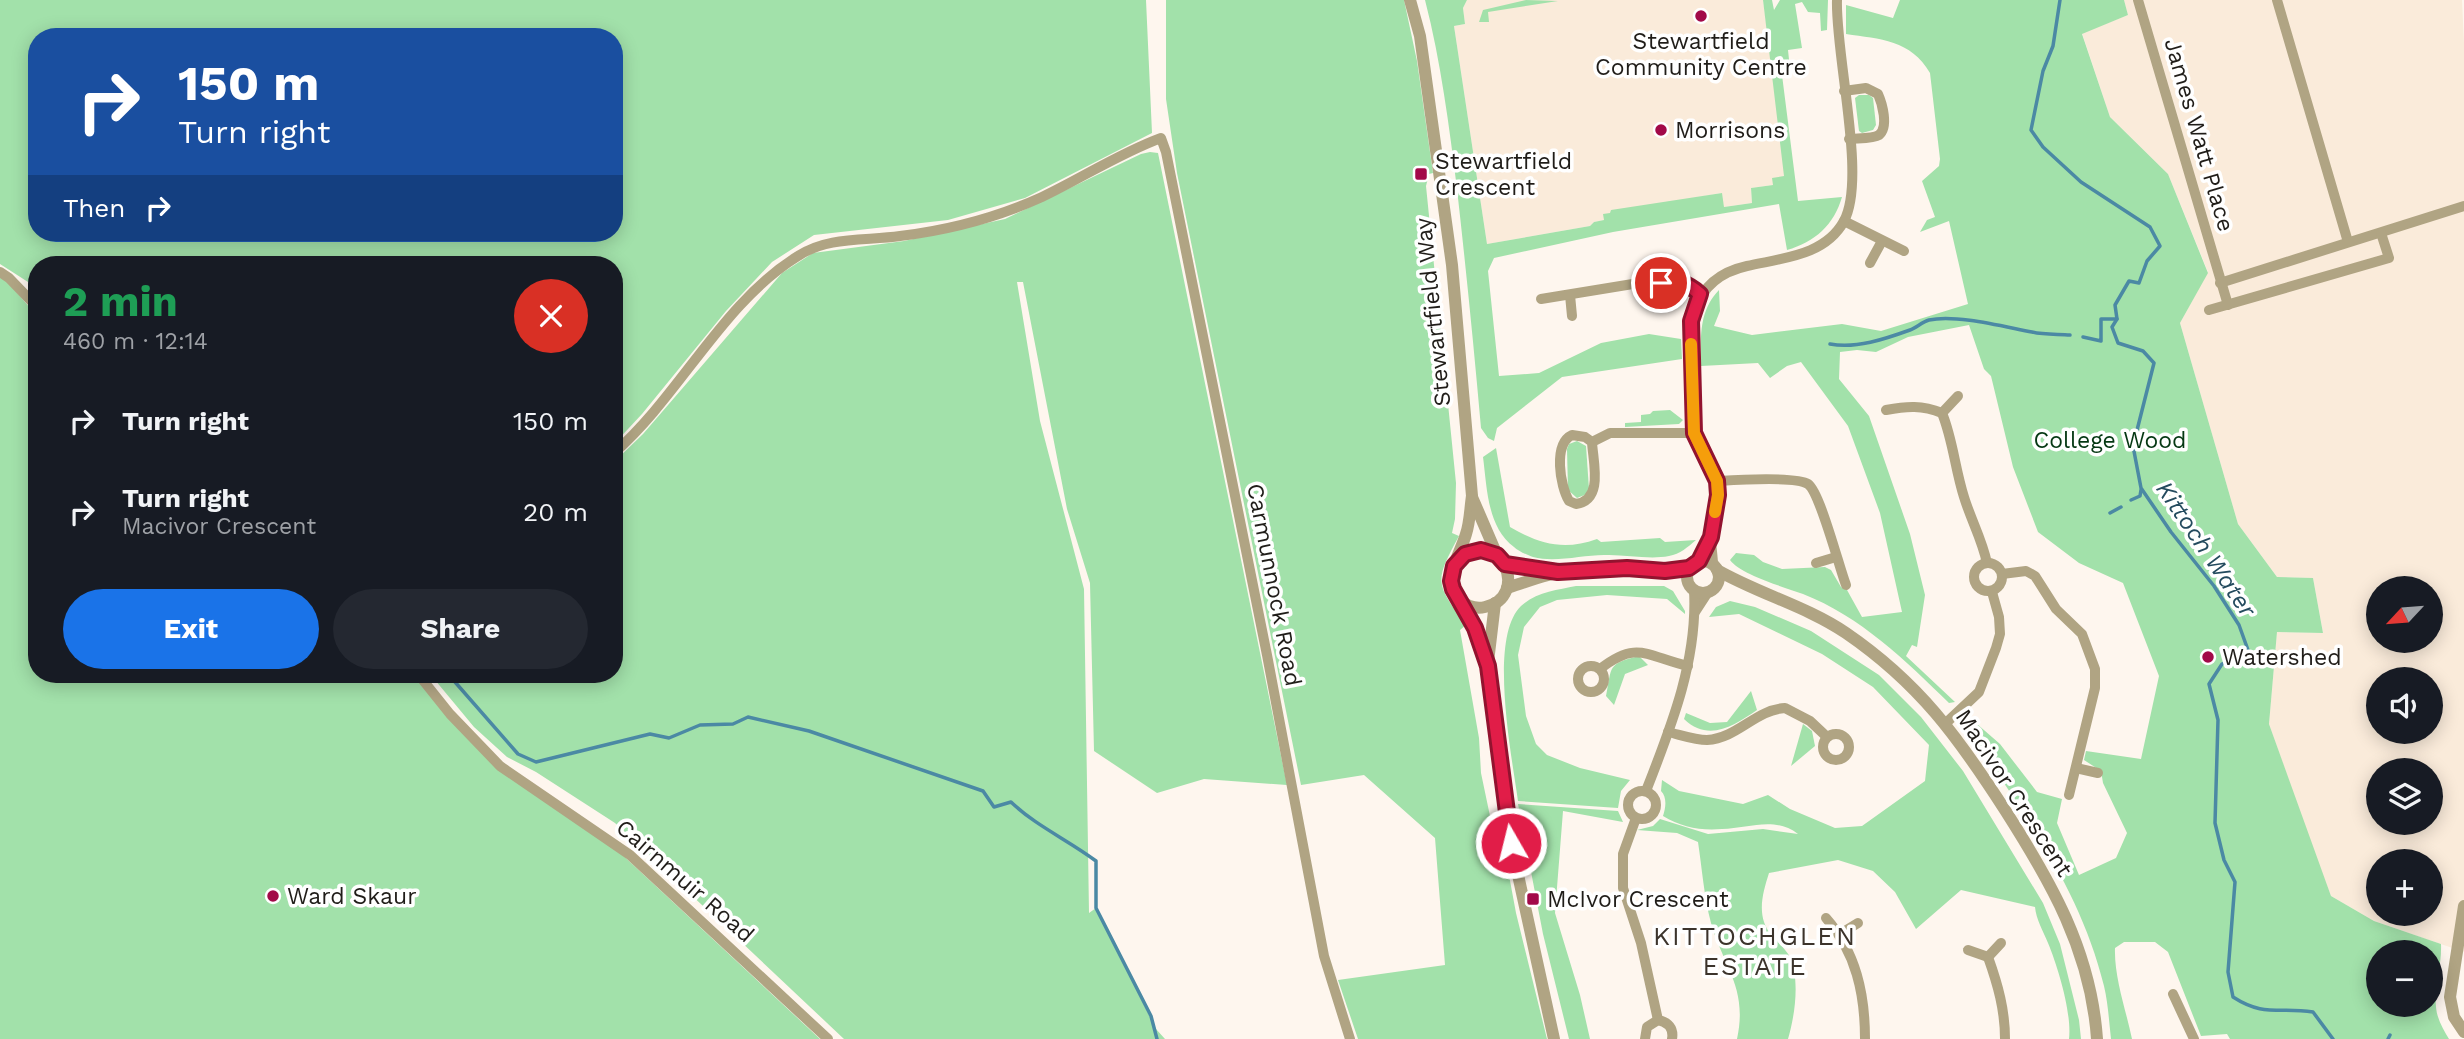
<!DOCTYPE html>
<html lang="en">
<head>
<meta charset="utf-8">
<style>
	body { margin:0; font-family:"Work Sans",sans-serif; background:#242831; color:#f1f3f6; height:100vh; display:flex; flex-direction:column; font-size:26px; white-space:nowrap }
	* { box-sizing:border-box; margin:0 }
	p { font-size:23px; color:#9ea1a6 }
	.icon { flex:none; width:38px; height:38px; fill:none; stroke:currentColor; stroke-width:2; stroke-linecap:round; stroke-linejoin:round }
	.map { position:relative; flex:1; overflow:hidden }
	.drawer { position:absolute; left:28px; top:256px; width:595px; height:427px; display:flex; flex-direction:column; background:#171b24; border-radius:28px; box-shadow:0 4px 18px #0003 }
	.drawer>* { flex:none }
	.banner { position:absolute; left:28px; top:28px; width:595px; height:214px; border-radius:28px; box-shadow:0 4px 18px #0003; background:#1a4fa0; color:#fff; overflow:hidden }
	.needle { width:46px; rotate:244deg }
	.tools { position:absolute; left:2366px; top:576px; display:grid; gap:14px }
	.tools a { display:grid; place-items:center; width:77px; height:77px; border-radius:50%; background:#171b24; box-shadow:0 4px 18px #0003; font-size:35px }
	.pin { position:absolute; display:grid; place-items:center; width:60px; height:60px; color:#fff; margin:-30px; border:4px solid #fff; border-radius:50%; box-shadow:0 2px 7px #0007 }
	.me { position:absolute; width:77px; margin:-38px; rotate:352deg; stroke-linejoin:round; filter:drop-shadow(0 0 5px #0008) }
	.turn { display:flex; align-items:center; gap:24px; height:147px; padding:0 35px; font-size:32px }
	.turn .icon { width:91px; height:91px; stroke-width:2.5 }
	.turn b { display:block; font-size:49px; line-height:60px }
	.then { display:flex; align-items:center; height:66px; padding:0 35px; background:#0003; gap:14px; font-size:26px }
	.round { display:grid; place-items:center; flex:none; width:74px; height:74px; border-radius:37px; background:#242831 }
	.headline { display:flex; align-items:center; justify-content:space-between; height:119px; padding:0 35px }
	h1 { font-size:42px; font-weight:700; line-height:52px; color:#1e9e55 }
	.action { display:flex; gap:14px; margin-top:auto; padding:14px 35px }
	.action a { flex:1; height:80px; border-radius:42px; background:#1a73e8; color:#fff; font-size:28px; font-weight:700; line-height:80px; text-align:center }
	.action a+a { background:#242831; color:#f1f3f6 }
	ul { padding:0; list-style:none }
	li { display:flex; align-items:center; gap:21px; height:91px; padding:0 35px }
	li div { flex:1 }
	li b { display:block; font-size:26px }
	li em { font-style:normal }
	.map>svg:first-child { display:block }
	.built { fill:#faebda; fill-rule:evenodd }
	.green { fill:#a2e1aa; fill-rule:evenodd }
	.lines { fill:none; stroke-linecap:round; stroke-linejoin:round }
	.stream { stroke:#4b89a4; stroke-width:3.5 }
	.minor { stroke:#b0a483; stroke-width:10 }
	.tertiary { stroke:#b0a483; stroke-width:12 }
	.route-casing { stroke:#92132f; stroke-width:18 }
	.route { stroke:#e11d48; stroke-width:12 }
	.slow { stroke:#f59e0b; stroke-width:12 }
	.poi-dot { fill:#a20948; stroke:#fff; stroke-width:2.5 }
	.labels { text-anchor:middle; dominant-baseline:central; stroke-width:7; stroke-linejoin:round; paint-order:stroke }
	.poi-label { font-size:23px; fill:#201d19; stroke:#fff; text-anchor:start }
	.street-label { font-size:23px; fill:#201d19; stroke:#fff }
	.park-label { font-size:23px; fill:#053813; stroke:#fff }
	.water-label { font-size:24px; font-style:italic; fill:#244b5e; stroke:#fff }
	.quarter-label { font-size:26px; letter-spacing:2px; fill:#3c342c; stroke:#fff }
</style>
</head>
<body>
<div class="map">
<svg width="2464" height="1039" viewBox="0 0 2464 1039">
	<rect width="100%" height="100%" fill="#fef6ee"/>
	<g class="built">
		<polygon points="1467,0 1763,0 1786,174 1773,185 1751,188 1752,203 1724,207 1721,193 1610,213 1604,220 1594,222 1590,226 1487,244 1454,26 1465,24 1463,8"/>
		<path d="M2124,0H2462L2464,43V952L2374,921L2331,896L2313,849L2269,724L2277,632L2323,633L2313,578L2277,577L2238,524L2180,323L2208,272L2168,174L2110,117L2082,33L2128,15ZM2378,588H2431V640H2378ZM2378,679H2431V732H2378ZM2378,770H2431V822H2378ZM2378,861H2431V914H2378Z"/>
	</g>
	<g class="green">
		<path d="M0,0H1146L1152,133L1025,198L948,220L814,235L772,262L726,311L642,414L614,444V264H37V291L28,282L0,264ZM37,37H614V233H37Z"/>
		<path d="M1166,0H1404L1417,61L1433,173L1429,174L1426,186L1456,483L1455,519L1452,533L1459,536C1434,582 1435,583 1466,625L1460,630L1479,738L1481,773L1495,840L1503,843L1516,913L1547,1039H1358L1338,980L1445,965L1435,838L1364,775L1301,785L1177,173L1166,99Z"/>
		<path d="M1425,0H1467L1463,8L1465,24L1454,26L1487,244L1590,226L1594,222L1604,220L1603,214L1610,213L1611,210L1722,193L1724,207L1752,203L1751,188L1773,185L1772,178L1784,176L1763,0H1772L1774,10L1780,0H1828L1827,30L1821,31L1820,13L1808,12L1802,2L1795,4L1802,48L1788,50L1790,69L1782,75L1798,201L1842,197C1834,225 1815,242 1787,250L1779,204L1613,232L1494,258L1488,271L1499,376L1539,373L1601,343L1649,334L1681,339L1682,359L1562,377L1497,428L1494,441L1488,438L1481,428C1474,348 1466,269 1457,189C1449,126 1441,62 1425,0Z"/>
		<polygon points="1526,0 1558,1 1488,12 1489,22 1479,22 1483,10"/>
		<path d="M1900,0H2124L2128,15L2082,34L2110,117L2168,174L2208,273L2180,323L2238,524L2277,577L2313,578L2323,633L2277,632L2269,724L2331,896L2374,921L2441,944C2442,965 2434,988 2436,1007C2437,1019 2443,1029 2449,1039H2230L2227,1034L2201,1036L2168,952L2155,942H2124L2115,948C2114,977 2126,1010 2132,1039H2111C2109,1021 2108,1003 2104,986C2080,888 2021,808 1965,726V721L1969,717L2000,744L2037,792L2062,799L2057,823L2079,875L2116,858L2127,833L2103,783L2101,771L2084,760L2086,751L2141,759L2159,676L2123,583L2079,563L2038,532L2013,467L1991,376L1984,369L1969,325L1908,337L1876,352L1857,350L1840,352L1839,379L1869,416L1910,534L1925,595L1917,647L1912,645L1906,656L1955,702L1949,703C1906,661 1860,616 1803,594C1784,587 1741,575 1730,560L1736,553L1754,555L1763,562L1782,569L1825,567L1831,570L1841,587L1847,590L1862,617L1902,612L1880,513L1848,426L1801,362L1787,366L1770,378L1758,363L1701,366C1701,338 1698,312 1719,290L1720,311L1714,326L1752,335L1842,324L1881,331L1968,304L1949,221L1920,232L1927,220L1935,217L1922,181L1939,166L1940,159L1930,73C1911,40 1880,39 1846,34V5L1893,18ZM2378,952H2431V1004H2378Z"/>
		<polygon points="1859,95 1869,95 1873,98 1876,125 1873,130 1862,133 1859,131 1855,98"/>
		<polygon points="1150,152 1158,153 1287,785 1204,779 1157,793 1094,751 1090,583 1067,509 1023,282 1017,282 1040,421 1084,589 1089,913 1096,908 1156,1029 1165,1039 844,1039 615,823 536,772 507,757 474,727 430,674 614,674 614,462 643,434 782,273 813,253 904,241 1005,219 1141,154"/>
		<polygon points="0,276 6,280 37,316 37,674 415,674 465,736 586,821 820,1039 0,1039"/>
		<polygon points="1670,410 1683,420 1679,424 1625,427 1625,423 1641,422 1641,415 1650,414 1653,411"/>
		<polygon points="1577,441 1586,446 1589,489 1587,494 1577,498 1568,490 1567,449 1569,444"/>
		<path d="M1496,448L1510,527C1539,544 1564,551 1597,539L1601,542L1660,538L1665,542L1696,540C1688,547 1680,554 1669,556C1648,560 1625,554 1604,555C1582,555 1555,563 1533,557C1527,555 1518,551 1514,547C1487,527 1487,487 1483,457Z"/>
		<path d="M1576,586H1664L1673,591L1685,611V614L1667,599L1607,595L1557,600L1540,607L1524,627L1518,655L1526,716L1536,744L1547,755L1580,768L1630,780L1621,791L1618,808L1518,801C1512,757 1488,638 1521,606C1536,592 1557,590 1576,586Z"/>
		<path d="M1730,601L1755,607L1811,631L1879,675L1921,717L1963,771L2043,903L2060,944L2079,1020L2081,1039H2069C2072,1013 2058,967 2048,943C2043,931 2036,919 2035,907L1961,890L1916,929L1895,892L1873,871L1838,860L1769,873C1762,895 1756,917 1772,936C1778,942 1786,950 1790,957C1800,980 1795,1015 1788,1039H1737C1748,988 1724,968 1711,923C1704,897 1702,868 1698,842L1677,833L1637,830L1653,826L1660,819L1708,834L1763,829L1798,834C1775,816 1749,828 1722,829C1701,831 1681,827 1663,816C1666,807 1667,797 1661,791L1662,780L1679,791L1743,804L1768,795L1790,809L1835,828L1862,826L1925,781L1929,745L1873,687L1822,654L1739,614L1709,617L1716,607Z"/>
		<path d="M1639,656L1648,665L1625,674L1614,705L1606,696C1612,666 1607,664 1639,656Z"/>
		<path d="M1751,691L1757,710C1735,725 1709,743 1684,719L1686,713L1710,723L1727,722Z"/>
		<polygon points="1803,724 1812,731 1815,746 1791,766"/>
		<polygon points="1518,804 1618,811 1623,822 1563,811 1555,913 1580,995 1590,1039 1569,1039 1543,934"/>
	</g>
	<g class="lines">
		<g class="stream">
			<path d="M2060,0L2053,46L2043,71L2031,130L2043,147L2081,182L2150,227L2160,246L2147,261L2139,283L2129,281L2115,305L2117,319L2112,327L2118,343L2143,351L2154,363L2133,446L2141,488L2171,532L2214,586L2239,625L2248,650L2245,662L2239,656L2222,664L2209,684L2218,720L2215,823L2224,860L2235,882L2228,972L2233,997C2264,1017 2278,1007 2313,1012L2333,1039"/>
			<polyline points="2083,337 2101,341 2101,319 2117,319"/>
			<path d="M1830,344C1856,349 1885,339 1910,330C1916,328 1922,322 1929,320C1956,314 2005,327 2032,332C2044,335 2058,334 2070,335"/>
			<polyline points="2131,500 2140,496 2141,490"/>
			<polyline points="2110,513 2121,507"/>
			<path d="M448,674L518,754L536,762L650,734L669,738L700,725L733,724L748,717L809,731L983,791L994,807L1011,802C1036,826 1068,840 1096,861V908L1151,1016L1157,1039"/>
			<polyline points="2388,1039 2390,1035"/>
		</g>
		<g class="minor">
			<polyline points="2138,0 2228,305"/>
			<polyline points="2277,0 2348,242"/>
			<path d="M1844,91L1866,88L1878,94C1882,103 1889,127 1879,135C1873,139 1857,138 1849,139"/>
			<polyline points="1844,221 1904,251"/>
			<polyline points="1870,263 1882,241"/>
			<polyline points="0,272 9,278 37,307"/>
			<polyline points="2220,283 2464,206"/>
			<polyline points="1570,295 1572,316"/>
			<polyline points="1541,299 1645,282 1675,281 1687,283 1700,294"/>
			<polyline points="2209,310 2389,258 2381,233"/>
			<path d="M1886,410C1907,406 1922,405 1942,413C1953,440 1955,469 1964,497C1971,520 1982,539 1987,563"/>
			<polyline points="1942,413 1958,396"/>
			<path d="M1592,442L1585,437L1572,435C1553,444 1560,486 1569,501L1576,504C1604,500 1593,462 1592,442L1610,433H1694"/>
			<path d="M614,453C681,394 722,303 798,256C828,236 866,241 900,236C949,230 998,217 1042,197C1082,178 1120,153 1161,138L1166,152L1267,655L1324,956L1350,1039"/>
			<path d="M1717,481C1734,480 1796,476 1808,484C1820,492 1839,567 1846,585"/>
			<polyline points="1699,561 1710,540"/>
			<circle cx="1988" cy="577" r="14"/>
			<polyline points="1816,563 1836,557"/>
			<path d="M1713,565C1713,556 1711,547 1711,538C1712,520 1722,500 1717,481C1712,464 1698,450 1694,433C1691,418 1692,400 1692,385C1689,334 1684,280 1747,266C1782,258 1825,256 1844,221C1867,179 1835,54 1837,0"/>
			<polyline points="2002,574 2026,571 2035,576 2056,609 2082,634 2095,669 2095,688 2069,795"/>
			<polyline points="1695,612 1708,592"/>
			<circle cx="1591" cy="679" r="13"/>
			<path d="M1600,669C1637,640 1646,656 1688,666"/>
			<polyline points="418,674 450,714 500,766 630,855 828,1039"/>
			<polyline points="1946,723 1979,692 1996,648 2000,634 1999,617 1992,592"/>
			<path d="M1668,732C1681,735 1695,740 1707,740C1738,738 1755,710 1785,708L1810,721L1827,737"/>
			<circle cx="1836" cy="747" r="13"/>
			<polyline points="2076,768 2098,773"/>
			<circle cx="1642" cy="805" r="14"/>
			<path d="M1646,791C1671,727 1698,660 1694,590"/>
			<polyline points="1636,818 1623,854 1623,888 1641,943 1658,1020"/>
			<path d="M1826,918C1856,952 1865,994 1865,1039"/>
			<polyline points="1840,934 1858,923"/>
			<polyline points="1968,950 1988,957"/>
			<path d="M1988,957C1998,985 2005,1010 2005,1039"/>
			<polyline points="1988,957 2001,943"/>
			<polyline points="2173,994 2194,1039"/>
			<path d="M1645,1039L1647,1027L1658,1020C1668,1022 1674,1028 1672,1039"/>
		</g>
		<g class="tertiary">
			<path d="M1410,0L1420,36L1452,265L1472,496C1470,509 1470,522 1466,534C1460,555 1440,581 1460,600C1467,606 1476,609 1485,607C1531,597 1501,524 1458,559"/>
			<polyline points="1472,497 1497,555"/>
			<circle cx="1703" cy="577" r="16"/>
			<polyline points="1505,564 1554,572"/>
			<path d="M1717,570C1759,594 1806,606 1846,633C1919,683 1958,737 2005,810C2051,882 2091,951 2097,1039"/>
			<path d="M1507,588C1529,581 1552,572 1575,570C1614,567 1652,573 1690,568"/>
			<polyline points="1459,600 1475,628 1488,666 1511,843 1554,1039"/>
			<polyline points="1488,662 1495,603"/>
			<polyline points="2464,906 2450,997 2454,1017 2464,1032"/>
		</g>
	</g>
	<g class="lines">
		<defs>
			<path id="route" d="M1511,843L1488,666L1475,628L1453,589L1451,581L1454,566L1465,554L1481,550L1497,555L1505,564L1558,572L1627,568L1665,571L1689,568L1699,561L1711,537L1718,495L1717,481L1694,433L1691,321L1700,294C1687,283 1679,280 1661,283"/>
		</defs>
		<use href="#route" class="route-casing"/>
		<use href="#route" class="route"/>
		<polyline class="slow" points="1691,344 1694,433 1717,481 1718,495 1715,512"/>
	</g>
	<g class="poi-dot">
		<circle cx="1701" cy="16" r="7"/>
		<circle cx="1661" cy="130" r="7"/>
		<rect x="1414" y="167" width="14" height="14" rx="3.5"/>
		<circle cx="2208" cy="657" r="7"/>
		<circle cx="273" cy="896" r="7"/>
		<rect x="1526" y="892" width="14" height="14" rx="3.5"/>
	</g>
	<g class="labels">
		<g class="poi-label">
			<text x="1701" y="41" text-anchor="middle">Stewartfield<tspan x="1701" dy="26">Community Centre</tspan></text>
			<text x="1675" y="130">Morrisons</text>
			<text x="1435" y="161">Stewartfield<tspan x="1435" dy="26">Crescent</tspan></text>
			<text x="2222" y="657">Watershed</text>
			<text x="287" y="896">Ward Skaur</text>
			<text x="1547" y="899">McIvor Crescent</text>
		</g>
		<g class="street-label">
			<text transform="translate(2199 135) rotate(74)">James Watt Place</text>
			<text transform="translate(1433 312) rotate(-96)">Stewartfield Way</text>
			<text transform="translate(1274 585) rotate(79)">Carmunnock Road</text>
			<text transform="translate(2014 793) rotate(57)">Macivor Crescent</text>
			<text transform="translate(685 881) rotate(41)">Cairnmuir Road</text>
		</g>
		<g class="park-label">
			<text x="2110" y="440">College Wood</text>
		</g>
		<g class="water-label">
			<text transform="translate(2206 549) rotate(56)">Kittoch Water</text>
		</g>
		<g class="quarter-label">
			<text x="1755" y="936">KITTOCHGLEN<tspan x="1755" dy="30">ESTATE</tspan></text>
		</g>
	</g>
</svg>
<div class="tools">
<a><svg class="needle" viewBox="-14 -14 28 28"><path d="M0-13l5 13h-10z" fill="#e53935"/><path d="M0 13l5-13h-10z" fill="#9ea1a6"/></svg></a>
<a><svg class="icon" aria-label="sound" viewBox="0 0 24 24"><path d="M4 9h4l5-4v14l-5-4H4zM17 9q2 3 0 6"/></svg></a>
<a><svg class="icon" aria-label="layers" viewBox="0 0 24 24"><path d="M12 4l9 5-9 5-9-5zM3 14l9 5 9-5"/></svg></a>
<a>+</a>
<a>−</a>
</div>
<div class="pin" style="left:1661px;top:283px;background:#d93025"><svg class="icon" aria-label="arrive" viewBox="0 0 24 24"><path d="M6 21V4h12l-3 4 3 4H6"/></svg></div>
<svg class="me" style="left:1511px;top:843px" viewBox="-20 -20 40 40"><circle r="17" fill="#e11d48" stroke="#fff" stroke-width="3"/><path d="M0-11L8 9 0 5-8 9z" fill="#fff"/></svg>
<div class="banner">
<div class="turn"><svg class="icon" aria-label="right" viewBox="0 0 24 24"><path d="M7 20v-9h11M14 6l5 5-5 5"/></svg><div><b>150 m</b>Turn right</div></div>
<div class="then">Then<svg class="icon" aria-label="right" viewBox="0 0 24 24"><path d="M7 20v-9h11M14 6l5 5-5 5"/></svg></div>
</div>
<section class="drawer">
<div class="headline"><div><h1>2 min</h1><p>460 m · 12:14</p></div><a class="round" style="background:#d93025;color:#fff"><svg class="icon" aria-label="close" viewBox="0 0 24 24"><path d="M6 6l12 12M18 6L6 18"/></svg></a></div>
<ul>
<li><svg class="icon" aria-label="right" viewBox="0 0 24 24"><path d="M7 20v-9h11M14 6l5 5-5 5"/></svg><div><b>Turn right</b></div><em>150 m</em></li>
<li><svg class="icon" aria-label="right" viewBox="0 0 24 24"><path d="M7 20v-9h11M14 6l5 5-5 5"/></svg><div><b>Turn right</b><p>Macivor Crescent</p></div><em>20 m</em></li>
</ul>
<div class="action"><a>Exit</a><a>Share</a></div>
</section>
</div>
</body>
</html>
